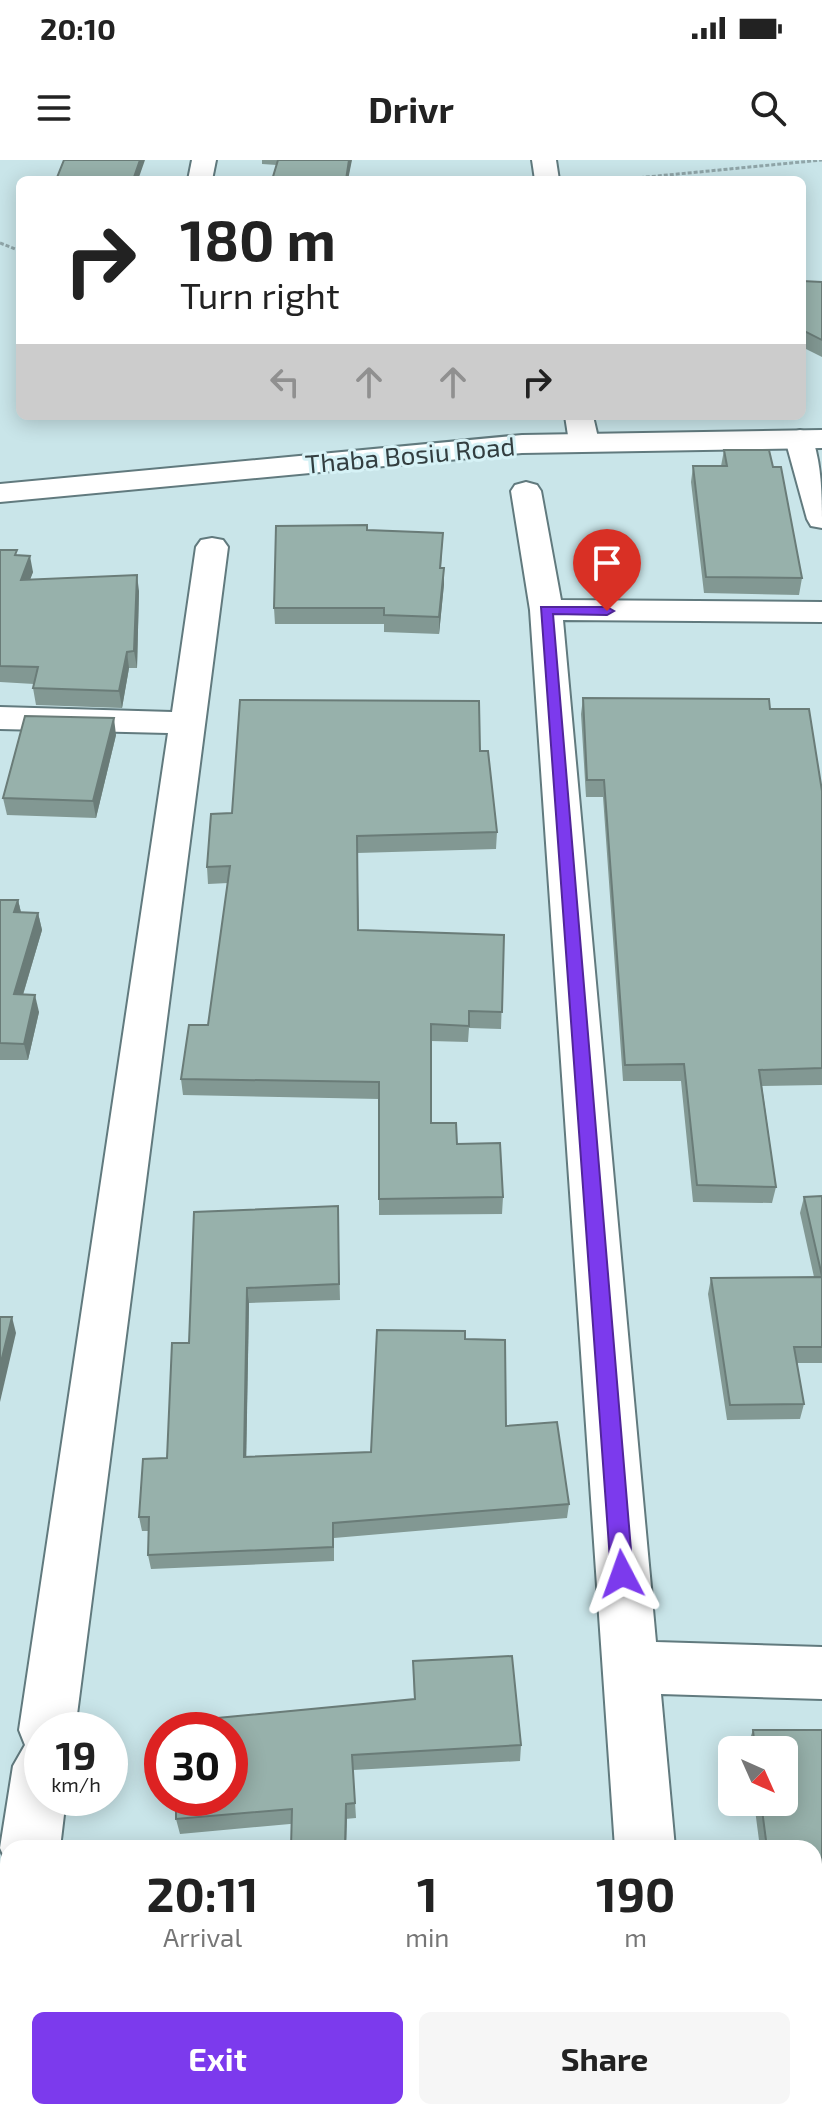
<!DOCTYPE html>
<html lang="en">
<head>
<meta charset="utf-8">
<style>
	body { margin:0; font-family:"Exo 2",sans-serif; background:#f6f6f6; color:#222; height:100vh; display:flex; flex-direction:column; font-size:30px; white-space:nowrap }
	* { box-sizing:border-box; margin:0 }
	p { font-size:26px; color:#767676 }
	.icon { flex:none; width:44px; height:44px; fill:none; stroke:currentColor; stroke-width:2; stroke-linecap:round; stroke-linejoin:round }
	.map { position:relative; flex:1; overflow:hidden }
	.drawer { position:absolute; left:0px; top:1680px; width:822px; height:280px; display:flex; flex-direction:column; background:#fff; border-radius:24px 24px 0 0; box-shadow:0 4px 20px #0003 }
	.drawer>* { flex:none }
	.banner { position:absolute; left:16px; top:16px; width:790px; height:244px; border-radius:12px; box-shadow:0 4px 20px #0003; background:#fff; color:#222; overflow:hidden }
	.needle { width:52px; rotate:135deg }
	.fabs { position:absolute; left:718px; top:1576px; display:grid; gap:16px }
	.fabs a { display:grid; place-items:center; width:80px; height:80px; border-radius:12px; background:#fff; box-shadow:0 4px 20px #0003; font-size:40px }
	.speed { position:absolute; left:24px; top:1552px; display:flex; gap:16px; font-size:40px; font-weight:700; text-align:center }
	.speed>* { display:grid; place-content:center; width:104px; height:104px; border-radius:50%; background:#fff; box-shadow:0 4px 20px #0003; line-height:1 }
	.speed small { font-size:20px; font-weight:400 }
	.speed .limit { border:12px solid #d22; background:#fff; color:#111 }
	.pin { position:absolute; display:grid; place-items:center; width:68px; height:68px; color:#fff; margin:-82px -34px; border-radius:50% 50% 50% 0; rotate:-45deg; box-shadow:0 0 8px #0007 }
	.pin .icon { rotate:45deg }
	.me { position:absolute; width:88px; margin:-44px; rotate:356deg; stroke-linejoin:round; filter:drop-shadow(0 0 6px #0008) }
	.turn { display:flex; align-items:center; gap:28px; height:168px; padding:0 32px; font-size:36px }
	.turn .icon { width:104px; height:104px; stroke-width:2.5 }
	.turn b { display:block; font-size:56px; line-height:68px }
	.lanes { display:flex; align-items:center; height:76px; padding:0 32px; background:#0003; justify-content:center; gap:40px; direction:ltr }
	.lanes .off { opacity:.35 }
	.eta { display:flex; justify-content:space-evenly; align-items:center; height:136px; text-align:center }
	.eta b { font-size:48px; font-weight:700; line-height:56px }
	.button { display:flex; gap:16px; margin-top:auto; padding:16px 32px }
	.button a { flex:1; height:92px; border-radius:12px; background:#7c3aed; color:#fff; font-size:32px; font-weight:700; line-height:92px; text-align:center }
	.button a+a { background:#f6f6f6; color:#222 }
	.status { display:flex; justify-content:space-between; align-items:center; height:56px; padding:0 40px; background:#fff; direction:ltr }
	.status svg { height:22px; fill:currentColor }
	header { display:flex; justify-content:space-between; align-items:center; height:104px; padding:0 32px; background:#fff; font-size:36px; font-weight:700 }
	.map>svg:first-child { display:block }
	.lines { fill:none; stroke-linecap:round; stroke-linejoin:round }
	.street-casing { stroke:#617a7e; stroke-width:4 }
	.secondary-casing { stroke:#617a7e; stroke-width:4 }
	.path { stroke:#90a6a9; stroke-width:3; stroke-dasharray:4 2; stroke-linecap:butt }
	.street { fill:#fff; fill-rule:evenodd }
	.secondary { fill:#fff; fill-rule:evenodd }
	.wall { fill:#829893 }
	.shaded-wall { fill:#6a7c78 }
	.building { fill:#97b1ab; stroke:#6a7c78; stroke-width:2 }
	.route { fill:#7c3aed; stroke:#51269a; stroke-width:2 }
	.labels { text-anchor:middle; dominant-baseline:central; stroke-width:6; stroke-linejoin:round; paint-order:stroke }
	.far-street-label { font-size:26px; fill:#333e40; stroke:#d6f2f6 }
</style>
</head>
<body>
<div class="status"><b>20:10</b><svg viewBox="0 0 49 12"><path d="M0 12V9h3v3zM5 12V6h3v6zM10 12V3h3v9zM15 12V0h3v12zM26 1h20v11H26zM47 4h2v5h-2z"/></svg></div>
<header><svg class="icon" aria-label="menu" viewBox="0 0 24 24"><path d="M4 6h16M4 12h16M4 18h16"/></svg>Drivr<svg class="icon" aria-label="search" viewBox="0 0 24 24"><circle cx="10" cy="10" r="6"/><path d="M15 15l6 6"/></svg></header>
<div class="map">
<svg width="822" height="1960" viewBox="0 0 822 1960">
	<rect width="100%" height="100%" fill="#c9e5e9"/>
	<g class="lines">
		<defs>
			<g id="street">
				<polygon points="192,0 216,0 212,20 188,20"/>
				<polygon points="532,0 556,0 559,20 535,20"/>
				<polygon points="565,256 593,256 599,282 594,288 584,291 574,288 569,282"/>
				<path d="M800,270L810,273C822,299 822,338 822,368L811,366L807,359L785,279L790,273Z"/>
				<polygon points="526,322 537,325 541,331 561,440 822,442 822,462 563,460 656,1482 822,1487 822,1539 661,1534 675,1688 615,1688 530,450 511,331 515,325"/>
				<polygon points="212,378 223,380 228,387 75,1570 42,1570 42,1638 66,1638 60,1688 8,1688 8,1706 0,1688 13,1606 25,1585 19,1570 168,573 0,569 0,547 172,552 196,387 201,380"/>
				<polygon points="8,1817 8,1933 0,1937 0,1820"/>
			</g>
			<polygon id="secondary" points="822,270 822,288 522,293 0,342 0,324 522,275"/>
		</defs>
		<use href="#street" class="street-casing"/>
		<use href="#secondary" class="secondary-casing"/>
		<g class="path">
			<polyline points="616,20 822,0"/>
			<polyline points="0,83 20,91"/>
		</g>
		<use href="#street" class="street"/>
		<use href="#secondary" class="secondary"/>
	</g>
	<g class="wall">
		<polygon points="262,0 352,0 277,5 262,4"/>
		<polygon points="802,121 822,122 822,197 802,187"/>
		<polygon points="724,290 802,418 799,435 704,433 691,322 693,306 721,306"/>
		<polygon points="367,370 443,373 441,408 444,424 439,474 384,472 384,464 275,464 274,448"/>
		<polygon points="0,390 18,395 33,412 30,419 139,431 137,508 129,508 122,548 36,545 33,528 34,524 0,522"/>
		<polygon points="583,538 770,549 822,631 822,925 762,926 776,1027 772,1043 693,1042 681,921 623,921 603,637 586,637 581,554"/>
		<polygon points="116,575 96,658 7,655 3,638"/>
		<polygon points="480,591 497,672 496,689 357,693 359,770 504,775 501,869 469,868 468,882 431,881 431,963 457,984 503,1037 502,1054 379,1055 379,939 183,935 181,919 208,865 228,723 208,724 207,707 232,653"/>
		<polygon points="0,740 18,740 21,752 38,753 42,770 23,835 39,852 28,900 0,900"/>
		<polygon points="822,1036 822,1203 797,1203 804,1244 800,1259 727,1260 708,1134 711,1118 814,1117 800,1053 804,1037"/>
		<polygon points="194,1052 338,1062 340,1140 249,1143 246,1297 371,1292 465,1179 506,1266 569,1344 567,1358 334,1378 334,1401 151,1409 148,1395 149,1371 142,1371 139,1357 167,1298 189,1183"/>
		<polygon points="413,1501 521,1585 520,1601 353,1610 356,1658 180,1674 176,1659 414,1539"/>
		<polygon points="753,1570 822,1570 822,1960 745,1960 744,1952 814,1952 814,1688 760,1688 754,1642 784,1642 784,1590 748,1590 748,1584"/>
	</g>
	<g class="shaded-wall">
		<polygon points="140,0 145,0 138,20 133,20"/>
		<polygon points="349,0 352,0 348,20 346,20"/>
		<polygon points="30,396 33,412 24,436 21,420"/>
		<polygon points="444,408 444,424 439,474 439,457"/>
		<polygon points="137,415 139,431 137,508 134,491"/>
		<polygon points="127,492 129,508 122,548 119,531"/>
		<polygon points="114,558 116,575 96,658 93,641"/>
		<polygon points="18,740 22,757 14,752"/>
		<polygon points="38,753 42,770 18,851 14,834"/>
		<polygon points="35,835 39,852 28,900 24,884"/>
		<polygon points="247,1128 249,1143 246,1311 244,1297"/>
		<polygon points="12,1157 16,1173 0,1242 0,1206"/>
		<polygon points="346,1644 347,1659 346,1688 345,1688"/>
	</g>
	<g class="building">
		<polygon points="64,0 140,0 133,20 56,20"/>
		<polygon points="278,0 349,0 346,20 272,20"/>
		<polygon points="802,121 822,122 822,180 802,170"/>
		<polygon points="724,290 769,290 773,307 781,307 802,418 706,417 693,306 727,306"/>
		<polygon points="367,365 367,370 443,373 440,408 444,408 439,457 384,455 384,448 274,448 276,366"/>
		<polygon points="0,390 17,390 15,395 30,396 21,420 137,415 134,491 127,492 119,531 33,528 38,507 0,506"/>
		<polygon points="583,538 769,539 770,549 809,549 822,631 822,908 759,910 776,1027 697,1025 684,904 625,905 604,620 587,620"/>
		<polygon points="240,540 479,541 480,591 488,591 497,672 357,676 358,770 504,775 502,852 469,851 469,866 431,864 431,963 456,963 457,984 500,983 503,1037 379,1039 379,922 181,919 189,865 208,865 230,706 207,707 211,654 232,653"/>
		<polygon points="25,556 114,558 93,641 3,638"/>
		<polygon points="0,740 18,740 14,752 38,753 14,834 35,835 24,884 0,883"/>
		<polygon points="822,1036 822,1116 804,1037"/>
		<polygon points="338,1046 339,1124 247,1128 244,1297 371,1292 377,1170 465,1171 465,1179 505,1180 506,1266 557,1262 569,1344 333,1363 333,1387 148,1395 149,1357 139,1357 143,1299 167,1298 172,1183 189,1183 194,1052"/>
		<polygon points="822,1117 822,1187 794,1187 804,1244 730,1245 711,1118"/>
		<polygon points="0,1157 12,1157 0,1206"/>
		<polygon points="512,1496 521,1585 352,1595 355,1643 346,1644 345,1688 291,1688 292,1649 176,1659 176,1638 230,1638 230,1570 176,1570 176,1562 415,1539 413,1501"/>
		<polygon points="753,1570 822,1570 822,1960 752,1960 751,1952 814,1952 814,1688 767,1688 761,1642 784,1642 784,1590 755,1590"/>
		<polygon points="51,1952 343,1952 343,1960 50,1960"/>
	</g>
	<polygon class="route" points="541,447 607,447 614,451 607,455 553,454 633,1414 630,1421 622,1424 614,1421 611,1414"/>
	<g class="labels">
		<g class="far-street-label">
			<text transform="translate(410 294) rotate(-5)">Thaba Bosiu Road</text>
		</g>
	</g>
</svg>
<div class="fabs">
<a><svg class="needle" viewBox="-14 -14 28 28"><path d="M0-13l5 13h-10z" fill="#e53935"/><path d="M0 13l5-13h-10z" fill="#767676"/></svg></a>
</div>
<div class="speed"><div>19<small>km/h</small></div><div class="limit">30</div></div>
<div class="pin" style="left:607px;top:451px;background:#d93025"><svg class="icon" aria-label="arrive" viewBox="0 0 24 24"><path d="M6 21V4h12l-3 4 3 4H6"/></svg></div>
<svg class="me" style="left:622px;top:1414px" viewBox="-20 -20 40 40"><path d="M0-17L14 15 0 8-14 15z" fill="#7c3aed" stroke="#fff" stroke-width="4"/></svg>
<div class="banner">
<div class="turn"><svg class="icon" aria-label="right" viewBox="0 0 24 24"><path d="M7 20v-9h11M14 6l5 5-5 5"/></svg><div><b>180 m</b>Turn right</div></div>
<div class="lanes"><svg class="icon off" aria-label="left" viewBox="0 0 24 24"><path d="M17 20v-9H6M10 6l-5 5 5 5"/></svg><svg class="icon off" aria-label="ahead" viewBox="0 0 24 24"><path d="M12 20V5M6 11l6-6 6 6"/></svg><svg class="icon off" aria-label="ahead" viewBox="0 0 24 24"><path d="M12 20V5M6 11l6-6 6 6"/></svg><svg class="icon" aria-label="right" viewBox="0 0 24 24"><path d="M7 20v-9h11M14 6l5 5-5 5"/></svg></div>
</div>
<section class="drawer">
<div class="eta">
<div><b>20:11</b><p>Arrival</p></div>
<div><b>1</b><p>min</p></div>
<div><b>190</b><p>m</p></div>
</div>
<div class="button"><a>Exit</a><a>Share</a></div>
</section>
</div>
</body>
</html>
